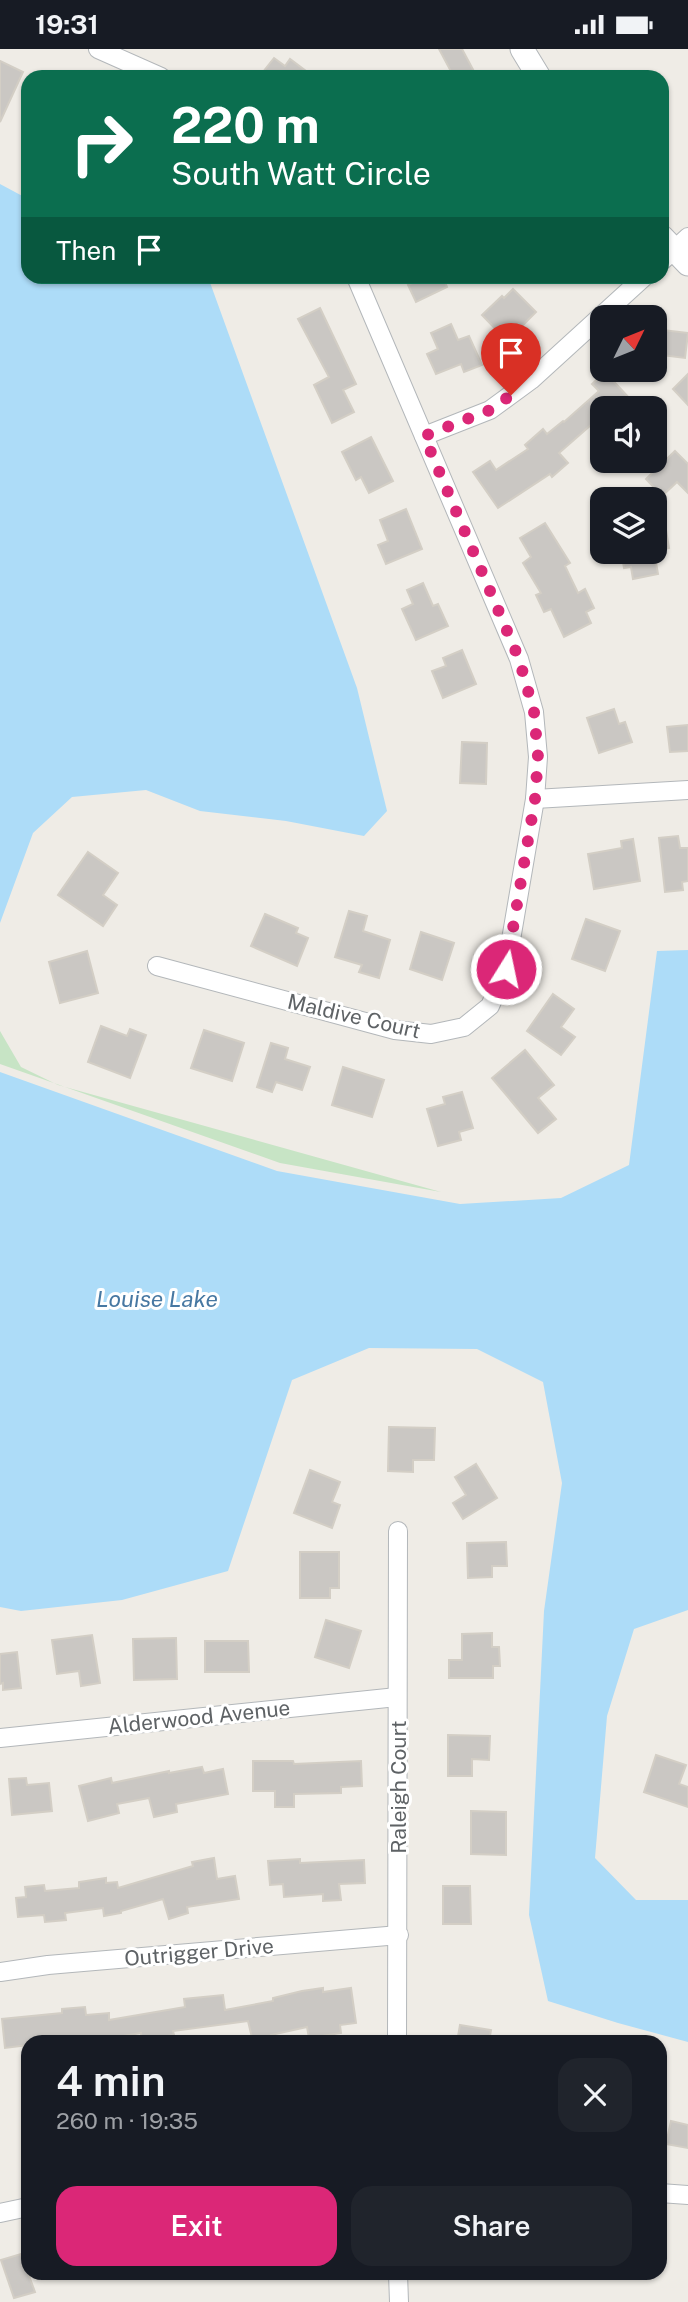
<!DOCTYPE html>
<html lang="en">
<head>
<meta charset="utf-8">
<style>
	body { margin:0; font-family:"Public Sans",sans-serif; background:#20242c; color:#f1f3f6; height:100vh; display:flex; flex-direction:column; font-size:26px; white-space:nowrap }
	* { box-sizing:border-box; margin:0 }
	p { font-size:23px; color:#9ea1a6 }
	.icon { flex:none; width:38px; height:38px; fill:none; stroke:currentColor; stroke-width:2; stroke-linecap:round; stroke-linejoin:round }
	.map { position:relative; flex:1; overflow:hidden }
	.drawer { position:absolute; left:21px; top:1986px; width:646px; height:245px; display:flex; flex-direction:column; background:#171b24; border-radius:21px; box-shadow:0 2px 5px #0004 }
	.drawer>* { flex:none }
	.banner { position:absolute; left:21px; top:21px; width:648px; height:214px; border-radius:21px; box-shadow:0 2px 5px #0004; background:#0b6e4f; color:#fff; overflow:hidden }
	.needle { width:46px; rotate:47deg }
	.controls { position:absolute; left:590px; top:256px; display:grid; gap:14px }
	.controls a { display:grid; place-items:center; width:77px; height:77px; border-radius:14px; background:#171b24; box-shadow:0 2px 5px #0004; font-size:35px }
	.pin { position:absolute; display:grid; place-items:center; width:60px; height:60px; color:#fff; margin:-72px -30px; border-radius:50% 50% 50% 0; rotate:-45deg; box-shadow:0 0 7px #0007 }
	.pin .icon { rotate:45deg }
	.me { position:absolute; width:77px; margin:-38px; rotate:10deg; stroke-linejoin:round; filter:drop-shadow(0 0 5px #0008) }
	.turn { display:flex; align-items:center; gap:24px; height:147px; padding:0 35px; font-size:32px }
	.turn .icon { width:91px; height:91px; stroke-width:2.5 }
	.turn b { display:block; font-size:49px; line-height:60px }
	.then { display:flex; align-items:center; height:66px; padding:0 35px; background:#0003; gap:14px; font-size:26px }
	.round { display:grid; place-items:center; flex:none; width:74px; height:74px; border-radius:21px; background:#20242c }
	.headline { display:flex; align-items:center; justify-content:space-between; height:119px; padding:0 35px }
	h1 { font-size:42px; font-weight:600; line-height:52px }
	.button { display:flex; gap:14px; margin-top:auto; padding:14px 35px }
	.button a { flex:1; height:80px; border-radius:21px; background:#db2777; color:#fff; font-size:28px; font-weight:600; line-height:80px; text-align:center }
	.button a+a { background:#20242c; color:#f1f3f6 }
	.status { display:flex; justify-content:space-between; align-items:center; height:49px; padding:0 35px; background:#171b24; direction:ltr }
	.status svg { height:19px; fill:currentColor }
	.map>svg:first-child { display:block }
	.green { fill:#c7e4c5 }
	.water { fill:#addcf8 }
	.building { fill:#cac7c3; stroke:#d3cec5; stroke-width:2 }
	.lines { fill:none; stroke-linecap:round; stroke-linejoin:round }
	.minor-casing { stroke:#b3b7ba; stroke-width:20 }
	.tertiary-casing { stroke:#b3b7ba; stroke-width:25 }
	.minor { stroke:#fff; stroke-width:18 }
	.tertiary { stroke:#fff; stroke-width:23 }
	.route { stroke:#db2777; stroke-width:12; stroke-dasharray:0 21.6 }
	.labels { text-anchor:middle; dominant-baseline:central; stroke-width:6; stroke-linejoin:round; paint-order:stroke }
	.street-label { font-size:21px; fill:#5e6265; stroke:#fff }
	.water-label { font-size:23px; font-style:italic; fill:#4778a2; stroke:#fff }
</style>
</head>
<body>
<div class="status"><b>19:31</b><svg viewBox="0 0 49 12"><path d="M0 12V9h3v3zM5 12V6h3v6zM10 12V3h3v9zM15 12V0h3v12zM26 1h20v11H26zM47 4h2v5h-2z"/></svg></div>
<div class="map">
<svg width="688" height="2253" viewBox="0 0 688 2253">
	<rect width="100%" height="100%" fill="#efece6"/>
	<polygon class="green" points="0,982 21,1018 58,1036 441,1143 280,1114 0,1015"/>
	<g class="water">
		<polygon points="0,135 28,150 28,228 208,228 357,639 387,762 364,787 286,772 200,762 146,741 72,748 33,784 0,874"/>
		<polygon points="688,901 688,1561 634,1580 607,1667 595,1809 636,1851 688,1851 688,1993 618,1974 548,1952 529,1866 544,1562 562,1434 543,1333 477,1300 369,1299 292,1331 228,1522 122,1551 21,1562 0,1558 0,1023 277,1122 460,1155 561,1149 629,1116 657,902"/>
	</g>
	<g class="building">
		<polygon points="439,0 462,0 477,28 454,28"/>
		<polygon points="274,9 285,17 290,10 314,28 259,28"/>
		<polygon points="0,12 23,23 0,73"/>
		<polygon points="414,228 443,228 447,238 416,253 408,236 416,232"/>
		<polygon points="513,240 536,263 507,292 482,266 502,247 504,249"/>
		<polygon points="320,259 356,335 343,341 354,363 332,374 314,336 329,328 298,270"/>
		<polygon points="451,275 458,291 469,287 482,316 464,323 461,315 436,325 427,305 438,300 431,284"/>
		<polygon points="654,280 688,284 685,309 654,305"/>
		<polygon points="605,323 631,351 623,359 602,359 602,388 591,376 559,404 568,414 552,428 550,425 498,459 473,423 490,412 496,421 528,400 525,396 543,380 547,385 563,372 564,373 599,342 592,335"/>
		<polygon points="688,325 688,356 673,340"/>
		<polygon points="371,388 393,432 369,444 361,428 356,431 342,403"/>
		<polygon points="675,402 688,415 688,444 677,433 662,447 646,430"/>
		<polygon points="406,460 422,500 386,515 378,496 388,492 380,471"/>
		<polygon points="545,474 570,514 565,517 578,544 585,540 594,559 586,563 591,574 564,588 551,560 544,563 536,546 541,544 523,514 531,508 520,489"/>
		<polygon points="666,481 669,499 654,502 654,483"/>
		<polygon points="621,502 654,502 658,525 633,530 631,518 624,519"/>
		<polygon points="423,534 433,557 438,555 448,577 416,591 402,560 413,555 407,541"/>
		<polygon points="462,601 476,635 443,649 432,622 446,617 443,609"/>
		<polygon points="614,660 619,675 625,673 632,693 599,704 587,669"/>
		<polygon points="688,676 688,702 670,703 667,678"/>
		<polygon points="462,693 487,694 486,735 460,734"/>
		<polygon points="678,787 680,799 688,799 688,832 682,833 683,841 665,843 659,789"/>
		<polygon points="633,790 640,832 594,840 588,805 622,799 621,792"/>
		<polygon points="88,803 118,824 103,846 117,856 103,877 58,846"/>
		<polygon points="349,862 367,867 363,882 390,891 379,929 359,923 362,916 335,908"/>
		<polygon points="265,865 298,879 296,884 308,889 297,917 251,897"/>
		<polygon points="586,870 620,882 605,922 572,910"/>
		<polygon points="421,883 454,894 442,931 410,920"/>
		<polygon points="87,902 98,944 60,954 49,913"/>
		<polygon points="553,945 574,960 561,978 575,988 561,1006 527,982"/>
		<polygon points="101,977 127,987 130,980 146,986 130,1029 88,1013"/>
		<polygon points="204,981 244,994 232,1032 191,1019"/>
		<polygon points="271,994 288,999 285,1010 310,1018 302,1041 276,1033 272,1043 257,1038"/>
		<polygon points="525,1001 554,1036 538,1049 556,1070 538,1084 492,1029"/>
		<polygon points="343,1018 384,1031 372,1068 332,1056"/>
		<polygon points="462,1043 473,1079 459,1083 461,1091 438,1097 427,1060 445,1055 443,1048"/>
		<polygon points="389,1378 435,1379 434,1411 413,1411 413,1423 388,1422"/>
		<polygon points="476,1415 497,1449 463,1470 453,1454 466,1446 455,1428"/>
		<polygon points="310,1421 340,1433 332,1453 340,1456 332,1479 294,1464"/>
		<polygon points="506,1493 507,1517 492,1517 492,1528 468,1529 467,1494"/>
		<polygon points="300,1503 339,1503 339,1539 330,1539 330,1549 300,1549"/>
		<polygon points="326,1571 361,1582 349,1619 315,1608"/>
		<polygon points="492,1584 492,1598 499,1598 500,1617 493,1617 493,1629 449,1629 449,1611 462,1611 462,1585"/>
		<polygon points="92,1586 100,1634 81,1637 79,1622 57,1625 52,1591"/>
		<polygon points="176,1589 177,1630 134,1631 133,1590"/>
		<polygon points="205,1592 248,1592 249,1623 205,1623"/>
		<polygon points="17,1603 21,1639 3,1641 3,1634 0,1635 0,1605"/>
		<polygon points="448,1686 490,1687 489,1711 472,1710 472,1727 448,1727"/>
		<polygon points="656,1706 686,1716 679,1735 688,1738 688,1758 644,1743"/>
		<polygon points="253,1712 293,1712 294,1715 361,1712 362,1737 341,1738 341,1744 294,1745 294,1758 275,1758 275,1742 253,1742"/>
		<polygon points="202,1718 204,1724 223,1720 228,1745 176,1755 177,1763 154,1768 149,1749 117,1755 119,1764 88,1772 79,1737 111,1729 112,1734 169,1722 169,1724"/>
		<polygon points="26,1729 27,1736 49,1734 52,1762 12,1766 9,1730"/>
		<polygon points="471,1762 506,1763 506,1806 471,1805"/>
		<polygon points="214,1809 217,1830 235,1827 239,1850 187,1858 188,1864 169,1870 163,1850 121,1862 121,1864 104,1867 103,1859 65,1864 66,1871 45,1873 44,1866 18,1868 16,1849 26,1848 25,1838 44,1836 45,1842 79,1839 79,1833 106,1829 106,1834 117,1833 118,1839 193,1817 192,1813"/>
		<polygon points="300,1810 300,1814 364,1811 365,1834 339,1835 341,1851 323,1852 323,1845 284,1848 283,1835 270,1836 268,1812"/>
		<polygon points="443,1837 470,1837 471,1875 443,1875"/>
		<polygon points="323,1939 323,1943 351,1939 356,1974 340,1976 341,1984 309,1989 307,1978 271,1986 272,1991 253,1993 248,1972 173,1982 174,1986 142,1991 141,1984 111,1989 112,1993 28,1993 28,1996 5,1999 2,1970 62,1964 62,1960 85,1958 86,1966 109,1964 109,1971 185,1958 184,1950 223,1946 225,1961 273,1952 273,1949 302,1942"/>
		<polygon points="460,1976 491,1981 489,1993 457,1993"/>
		<polygon points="671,2072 688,2076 688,2099 666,2095"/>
		<polygon points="21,2205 22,2209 28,2207 28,2224 35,2243 14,2249 1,2211"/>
	</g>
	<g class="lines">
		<defs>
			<g id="minor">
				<polyline points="98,0 161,28"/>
				<polyline points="662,212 688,188"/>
				<polyline points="424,387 490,361 531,331 644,228"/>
				<polyline points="535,750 688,741"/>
				<polyline points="157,917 395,981 431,985 464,978 490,957 506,920 535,750 538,708 534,663 519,610 356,228"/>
				<polyline points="0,1689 397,1648"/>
				<polyline points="0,1923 48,1916 399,1886"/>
				<polyline points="397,1993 398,1482"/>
				<polyline points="660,2144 688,2146"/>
				<polyline points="0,2164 28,2158"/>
				<polyline points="398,2224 399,2253"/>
			</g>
			<g id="tertiary">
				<polyline points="522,0 539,28"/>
				<polyline points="662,188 688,215"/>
			</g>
		</defs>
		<use href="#minor" class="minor-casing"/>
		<use href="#tertiary" class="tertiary-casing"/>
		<use href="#minor" class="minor"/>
		<use href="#tertiary" class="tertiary"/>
	</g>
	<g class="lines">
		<polyline class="route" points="506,920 535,750 538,708 534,663 519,610 424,387 490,361 511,346"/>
	</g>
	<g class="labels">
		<g class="street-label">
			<text transform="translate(354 967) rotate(13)">Maldive Court</text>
			<text transform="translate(199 1668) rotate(-6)">Alderwood Avenue</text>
			<text transform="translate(398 1738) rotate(-90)">Raleigh Court</text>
			<text transform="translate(199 1903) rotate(-5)">Outrigger Drive</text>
		</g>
		<g class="water-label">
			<text x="157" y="1249">Louise Lake</text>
		</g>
	</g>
</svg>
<div class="controls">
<a><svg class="needle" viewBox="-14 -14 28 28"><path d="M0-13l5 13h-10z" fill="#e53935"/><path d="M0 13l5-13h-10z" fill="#9ea1a6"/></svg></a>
<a><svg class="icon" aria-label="sound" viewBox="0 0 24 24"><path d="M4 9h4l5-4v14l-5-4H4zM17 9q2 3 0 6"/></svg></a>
<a><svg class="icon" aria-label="layers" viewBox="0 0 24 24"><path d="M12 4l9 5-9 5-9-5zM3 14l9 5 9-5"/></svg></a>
</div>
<div class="pin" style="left:511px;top:346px;background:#d93025"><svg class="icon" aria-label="arrive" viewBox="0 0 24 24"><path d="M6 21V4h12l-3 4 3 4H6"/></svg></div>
<svg class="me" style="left:506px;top:920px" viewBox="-20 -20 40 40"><circle r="17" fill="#db2777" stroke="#fff" stroke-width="3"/><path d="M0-11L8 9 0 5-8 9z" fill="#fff"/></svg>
<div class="banner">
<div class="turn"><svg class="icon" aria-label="right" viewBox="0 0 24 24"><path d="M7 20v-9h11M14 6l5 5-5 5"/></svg><div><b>220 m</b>South Watt Circle</div></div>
<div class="then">Then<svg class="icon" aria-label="arrive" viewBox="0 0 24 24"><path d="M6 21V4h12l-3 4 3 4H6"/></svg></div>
</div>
<section class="drawer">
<div class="headline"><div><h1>4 min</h1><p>260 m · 19:35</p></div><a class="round"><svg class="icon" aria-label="close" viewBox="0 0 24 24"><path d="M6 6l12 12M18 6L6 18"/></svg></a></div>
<div class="button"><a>Exit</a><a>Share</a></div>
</section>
</div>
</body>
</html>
